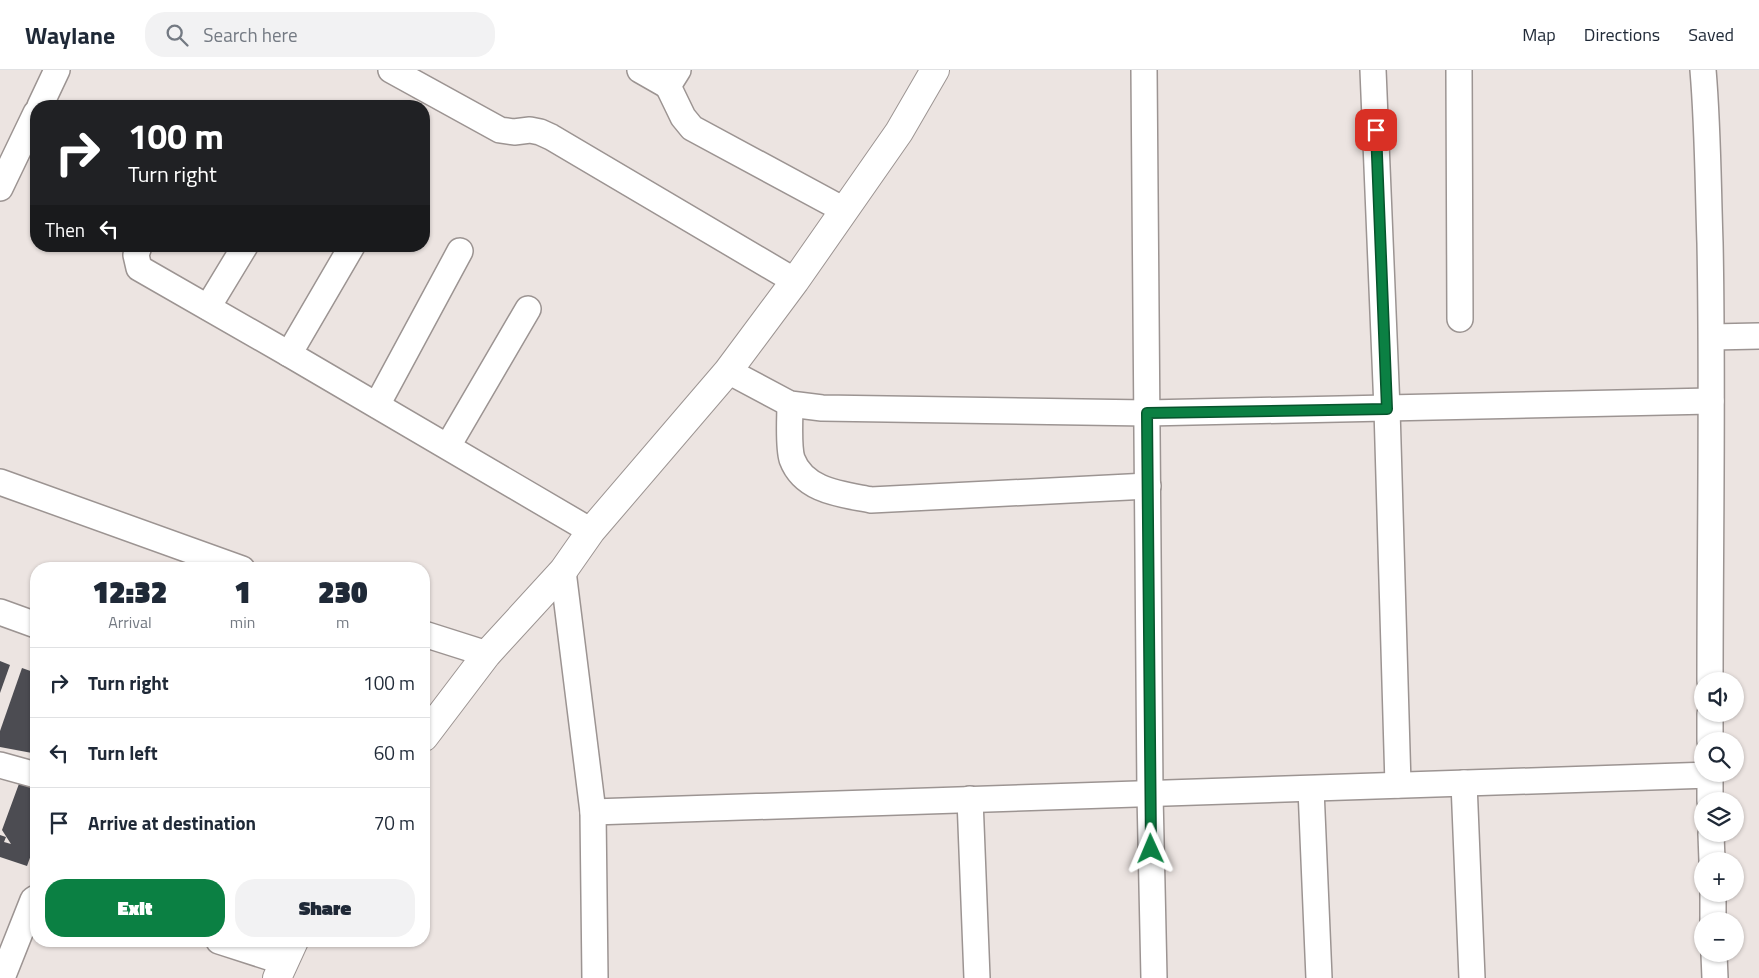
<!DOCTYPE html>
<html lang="en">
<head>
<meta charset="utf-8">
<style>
	body { margin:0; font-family:"Titillium Web",sans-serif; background:#f2f2f3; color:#1f2937; height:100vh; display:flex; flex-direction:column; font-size:19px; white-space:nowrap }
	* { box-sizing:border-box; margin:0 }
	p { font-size:16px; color:#747a83 }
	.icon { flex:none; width:28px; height:28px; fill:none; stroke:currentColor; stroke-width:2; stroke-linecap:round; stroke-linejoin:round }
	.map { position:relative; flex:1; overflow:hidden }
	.drawer { position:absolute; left:30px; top:492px; width:400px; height:385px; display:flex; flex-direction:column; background:#fff; border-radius:20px; box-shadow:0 1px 4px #0004 }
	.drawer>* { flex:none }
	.top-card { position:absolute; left:30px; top:30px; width:400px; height:152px; border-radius:20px; box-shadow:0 1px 4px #0004; background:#202124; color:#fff; overflow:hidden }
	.controls { position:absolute; left:1694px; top:602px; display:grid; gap:10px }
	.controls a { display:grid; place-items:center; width:50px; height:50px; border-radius:50%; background:#fff; box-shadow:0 1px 4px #0004; font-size:25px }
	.pin { position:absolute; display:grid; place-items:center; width:42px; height:42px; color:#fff; margin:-21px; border-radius:10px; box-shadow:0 2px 8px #0006 }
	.me { position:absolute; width:55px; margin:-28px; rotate:359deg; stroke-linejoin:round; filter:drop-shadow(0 0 4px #0008) }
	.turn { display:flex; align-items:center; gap:18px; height:105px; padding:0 15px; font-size:22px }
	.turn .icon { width:65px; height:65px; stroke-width:2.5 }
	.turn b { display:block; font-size:35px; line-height:42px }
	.then { display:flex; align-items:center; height:48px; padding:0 15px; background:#0003; gap:10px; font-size:19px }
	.eta { display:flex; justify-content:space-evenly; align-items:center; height:85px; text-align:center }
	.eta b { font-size:30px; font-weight:800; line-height:35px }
	.action { display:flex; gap:10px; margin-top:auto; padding:10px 15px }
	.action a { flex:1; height:58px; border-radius:20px; background:#0b8043; color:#fff; font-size:20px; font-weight:800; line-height:58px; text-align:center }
	.action a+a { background:#f2f2f3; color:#1f2937 }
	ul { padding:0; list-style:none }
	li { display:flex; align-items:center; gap:15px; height:70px; padding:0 15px; border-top:1px solid #e0e1e3 }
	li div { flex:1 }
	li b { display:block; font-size:19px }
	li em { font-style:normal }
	header { display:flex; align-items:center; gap:30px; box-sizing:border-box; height:70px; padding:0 25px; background:#fff; border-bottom:1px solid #e0e1e3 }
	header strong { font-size:24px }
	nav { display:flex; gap:28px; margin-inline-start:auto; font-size:18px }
	.search { width:350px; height:45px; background:#f2f2f3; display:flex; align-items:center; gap:12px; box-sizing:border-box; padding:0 18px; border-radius:20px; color:#747a83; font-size:19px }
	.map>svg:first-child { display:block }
	.building { fill:#4c4c52 }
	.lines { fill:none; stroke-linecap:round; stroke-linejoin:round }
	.minor-casing { stroke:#9c9492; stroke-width:28 }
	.tertiary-casing { stroke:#9c9492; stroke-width:30 }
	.minor { stroke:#fff; stroke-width:25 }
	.tertiary { stroke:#fff; stroke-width:28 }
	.route-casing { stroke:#07532c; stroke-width:12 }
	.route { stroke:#0b8043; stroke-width:9 }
</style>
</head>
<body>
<header>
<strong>Waylane</strong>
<div class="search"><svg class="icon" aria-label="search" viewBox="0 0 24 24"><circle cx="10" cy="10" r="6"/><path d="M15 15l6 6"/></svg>Search here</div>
<nav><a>Map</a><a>Directions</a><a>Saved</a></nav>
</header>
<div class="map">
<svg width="1759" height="908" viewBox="0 0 1759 908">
	<rect width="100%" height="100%" fill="#ece4e1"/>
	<g class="building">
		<polygon points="0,591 10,595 0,623"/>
		<polygon points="22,598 36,603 36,671 32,683 0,677 0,661"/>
		<polygon points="20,711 36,716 36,771 27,796 0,787 0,765 6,767 4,772 11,774 2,760"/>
	</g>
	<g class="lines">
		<defs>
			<g id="minor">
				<polyline points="391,0 500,60 514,62 530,60 540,62 551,67 795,211"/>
				<polyline points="640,0 668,16 678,0"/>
				<polyline points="1144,0 1150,724 1154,908"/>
				<polyline points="1373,0 1387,339 1398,715"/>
				<polyline points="1459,0 1460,249"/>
				<path d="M1703,0C1708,58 1708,116 1710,173C1713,319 1710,465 1710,611"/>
				<polyline points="668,16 683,47 692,58 844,140"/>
				<polyline points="40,36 57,0"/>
				<polyline points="0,118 36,43"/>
				<polyline points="139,176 136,185 139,198 289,284 591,461"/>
				<polyline points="208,237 245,176"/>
				<polyline points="1712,267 1759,266"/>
				<polyline points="289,284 352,176"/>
				<polyline points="728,301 790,334 822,338 1147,343 1711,331"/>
				<path d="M790,334C790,348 788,376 792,389C804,421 841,424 871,430L1148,416"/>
				<polyline points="377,335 460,181"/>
				<polyline points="448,376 528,239"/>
				<polyline points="0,412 242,499"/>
				<polyline points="563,501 593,742 1710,705"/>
				<polyline points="0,542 36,555"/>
				<polyline points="424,564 487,584"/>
				<polyline points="1710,644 1710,671"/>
				<polyline points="0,695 36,705"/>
				<polyline points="1710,704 1710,731"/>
				<polyline points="1464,713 1472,908"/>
				<polyline points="1311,719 1319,908"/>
				<polyline points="970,729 977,908"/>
				<polyline points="593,742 595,908"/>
				<polyline points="1711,764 1712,791"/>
				<polyline points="1713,824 1713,851"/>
				<polyline points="219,871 284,892"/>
				<polyline points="1714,884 1715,908"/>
				<polyline points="2,908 33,830 36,828"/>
			</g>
			<g id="tertiary">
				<polyline points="424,667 487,584 563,501 591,461 728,301 795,211 899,62 935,0"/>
				<polyline points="277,908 294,871"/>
			</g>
		</defs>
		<use href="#minor" class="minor-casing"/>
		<use href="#tertiary" class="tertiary-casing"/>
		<use href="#minor" class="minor"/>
		<use href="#tertiary" class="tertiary"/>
	</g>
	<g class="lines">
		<defs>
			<polyline id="route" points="1151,779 1147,343 1387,339 1376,60"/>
		</defs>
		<use href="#route" class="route-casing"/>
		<use href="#route" class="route"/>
	</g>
</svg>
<div class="controls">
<a><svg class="icon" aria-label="sound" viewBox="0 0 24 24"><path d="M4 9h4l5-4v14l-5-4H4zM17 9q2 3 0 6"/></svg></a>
<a><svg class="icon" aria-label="search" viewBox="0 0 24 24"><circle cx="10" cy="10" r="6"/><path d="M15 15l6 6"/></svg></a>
<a><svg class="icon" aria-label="layers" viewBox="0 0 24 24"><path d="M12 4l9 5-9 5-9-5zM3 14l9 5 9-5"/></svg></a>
<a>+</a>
<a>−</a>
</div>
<div class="pin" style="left:1376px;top:60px;background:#d93025"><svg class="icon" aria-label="arrive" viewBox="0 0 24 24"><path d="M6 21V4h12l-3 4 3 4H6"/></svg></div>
<svg class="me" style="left:1151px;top:779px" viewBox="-20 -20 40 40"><path d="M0-17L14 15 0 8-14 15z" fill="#0b8043" stroke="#fff" stroke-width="4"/></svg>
<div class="top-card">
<div class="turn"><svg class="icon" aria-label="right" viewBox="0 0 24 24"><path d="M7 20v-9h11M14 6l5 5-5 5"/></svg><div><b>100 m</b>Turn right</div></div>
<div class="then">Then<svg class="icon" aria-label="left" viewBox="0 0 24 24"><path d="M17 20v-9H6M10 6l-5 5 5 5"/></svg></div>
</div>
<section class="drawer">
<div class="eta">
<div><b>12:32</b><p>Arrival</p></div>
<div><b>1</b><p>min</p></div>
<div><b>230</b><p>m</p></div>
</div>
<ul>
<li><svg class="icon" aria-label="right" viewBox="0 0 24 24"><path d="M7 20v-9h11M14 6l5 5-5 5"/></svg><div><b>Turn right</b></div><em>100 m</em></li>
<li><svg class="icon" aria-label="left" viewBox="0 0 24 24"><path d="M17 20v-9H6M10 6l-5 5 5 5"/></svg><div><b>Turn left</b></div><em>60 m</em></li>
<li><svg class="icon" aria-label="arrive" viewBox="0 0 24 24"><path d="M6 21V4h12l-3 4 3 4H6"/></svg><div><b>Arrive at destination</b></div><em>70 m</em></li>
</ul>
<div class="action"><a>Exit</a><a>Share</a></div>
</section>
</div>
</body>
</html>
